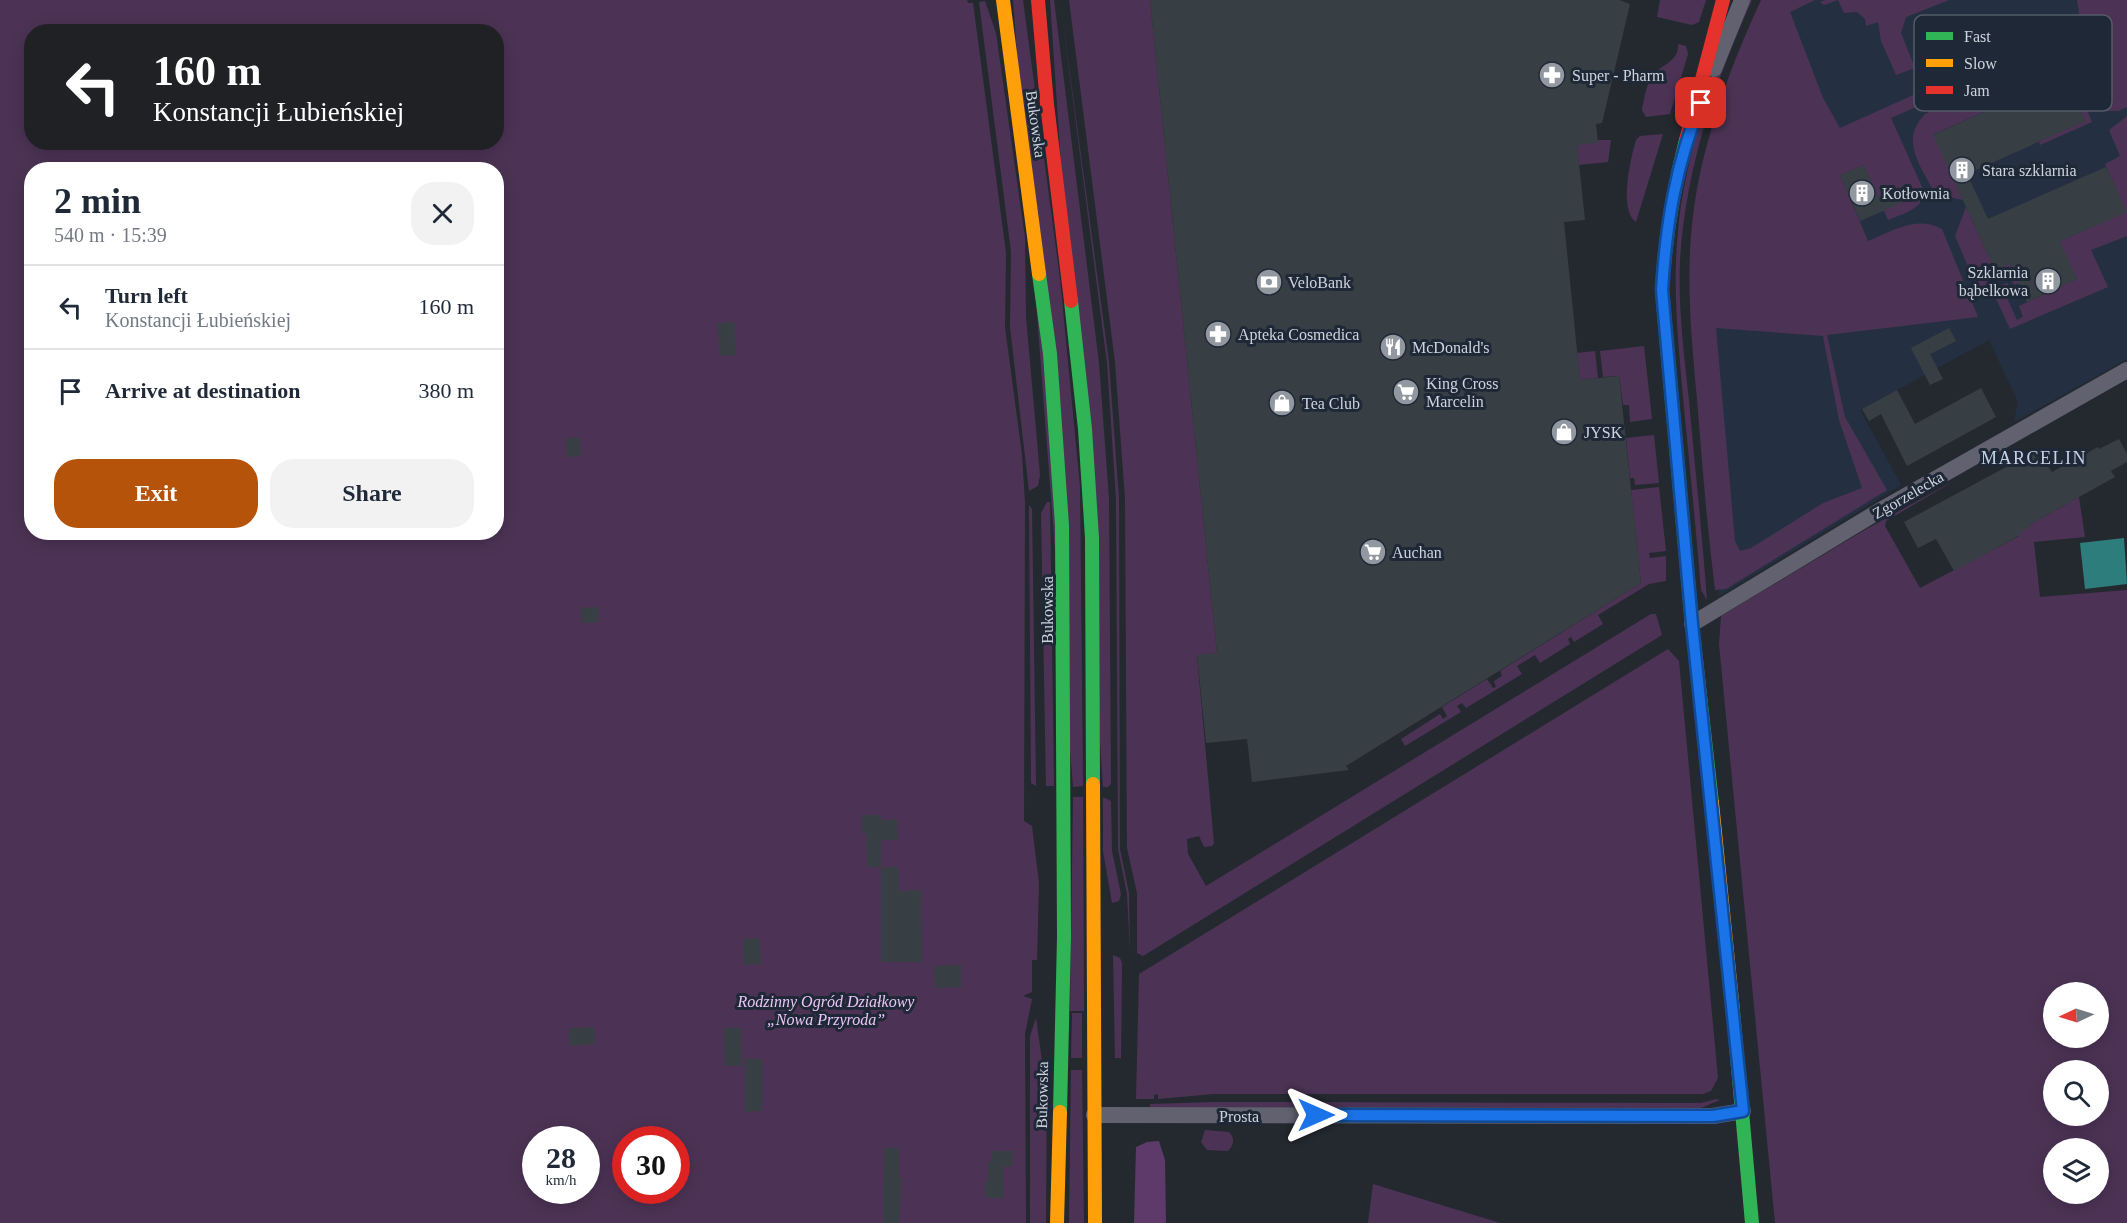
<!DOCTYPE html>
<html lang="en">
<head>
<meta charset="utf-8">
<style>
	body { margin:0; font-family:Georgia,serif; background:#f2f2f3; color:#1f2937; height:100vh; display:flex; flex-direction:column; font-size:22px; white-space:nowrap }
	* { box-sizing:border-box; margin:0 }
	p { font-size:20px; color:#747a83 }
	.icon { flex:none; width:33px; height:33px; fill:none; stroke:currentColor; stroke-width:2; stroke-linecap:round; stroke-linejoin:round }
	.map { position:relative; flex:1; overflow:hidden }
	.panel { position:absolute; left:24px; top:162px; width:480px; height:378px; display:flex; flex-direction:column; background:#fff; border-radius:24px; box-shadow:0 3px 15px #0003 }
	.panel>* { flex:none }
	.hud { position:absolute; left:24px; top:24px; width:480px; height:126px; border-radius:24px; box-shadow:0 3px 15px #0003; background:#202124; color:#fff; overflow:hidden }
	.needle { width:39px; rotate:266deg }
	.buttons { position:absolute; left:2043px; top:982px; display:grid; gap:12px }
	.buttons a { display:grid; place-items:center; width:66px; height:66px; border-radius:50%; background:#fff; box-shadow:0 3px 15px #0003; font-size:30px }
	.speed { position:absolute; left:522px; top:1126px; display:flex; gap:12px; font-size:30px; font-weight:700; text-align:center }
	.speed>* { display:grid; place-content:center; width:78px; height:78px; border-radius:50%; background:#fff; box-shadow:0 3px 15px #0003; line-height:1 }
	.speed small { font-size:15px; font-weight:400 }
	.speed .limit { border:9px solid #d22; background:#fff; color:#111 }
	.pin { position:absolute; display:grid; place-items:center; width:51px; height:51px; color:#fff; margin:-26px; border-radius:12px; box-shadow:0 3px 9px #0006 }
	.me { position:absolute; width:66px; margin:-33px; rotate:90deg; stroke-linejoin:round; filter:drop-shadow(0 0 4px #0008) }
	.turn { display:flex; align-items:center; gap:21px; height:126px; padding:0 30px; font-size:27px }
	.turn .icon { width:78px; height:78px; stroke-width:2.5 }
	.turn b { display:block; font-size:42px; line-height:51px }
	.round { display:grid; place-items:center; flex:none; width:63px; height:63px; border-radius:24px; background:#f2f2f3 }
	.overview { display:flex; align-items:center; justify-content:space-between; height:102px; padding:0 30px }
	h1 { font-size:36px; font-weight:800; line-height:45px }
	.action { display:flex; gap:12px; margin-top:auto; padding:12px 30px }
	.action a { flex:1; height:69px; border-radius:24px; background:#b45309; color:#fff; font-size:24px; font-weight:800; line-height:69px; text-align:center }
	.action a+a { background:#f2f2f3; color:#1f2937 }
	ul { padding:0; list-style:none }
	li { display:flex; align-items:center; gap:18px; height:84px; padding:0 30px; border-top:2px solid #e0e1e3 }
	li div { flex:1 }
	li b { display:block; font-size:22px }
	li em { font-style:normal }
	.map>svg:first-child { display:block }
	.built { fill:#243042 }
	.green { fill:#4c3355; fill-rule:evenodd }
	.forest { fill:#5e3a6b }
	.water { fill:#2e7d7d }
	.building { fill:#383f44 }
	.lines { fill:none; stroke-linecap:round; stroke-linejoin:round }
	.street { stroke:#616170; stroke-width:16 }
	.fast { stroke:#30b455; stroke-width:14 }
	.slow { stroke:#ff9f0a; stroke-width:14 }
	.jam { stroke:#e5322d; stroke-width:14 }
	.route-casing { stroke:#114b97; stroke-width:15 }
	.route { stroke:#1a73e8; stroke-width:10 }
	.labels { text-anchor:middle; dominant-baseline:central; stroke-width:6; stroke-linejoin:round; paint-order:stroke }
	.poi-label { font-size:16px; fill:#cdd4dd; stroke:#1e2836; text-anchor:start }
	.street-label { font-size:16px; fill:#cdd4dd; stroke:#1e2836 }
	.park-label { font-size:16px; font-style:italic; fill:#ebc5f7; stroke:#1e2836 }
	.neighbourhood-label { font-size:18px; letter-spacing:1.5px; fill:#c5d2e5; stroke:#1e2836 }
	.key { fill:#1e2836; stroke:#535c68; stroke-width:1.5 }
	.key-label { font-size:16px; fill:#cdd4dd }
</style>
</head>
<body>
<div class="map">
<svg width="2127" height="1223" viewBox="0 0 2127 1223">
	<rect width="100%" height="100%" fill="#242930"/>
	<polygon class="built" points="1763,0 2127,0 2127,359 2014,422 2018,402 1989,340 1860,410 1901,485 1719,596 1693,327"/>
	<g class="green">
		<path d="M0,0H967L968,3H973L1006,253L1005,327L1022,455L1025,503L1024,821L1032,826L1039,883L1037,960H1032V992L1023,996L1032,999L1025,1034L1026,1223H0ZM32,32H496V142H32ZM32,170H496V532H32ZM536,1140H586V1191H536ZM626,1140H676V1191H626Z"/>
		<polygon points="1013,0 1023,0 1060,279 1080,487 1083,786 1073,787"/>
		<polygon points="1050,0 1054,0 1099,363 1109,499 1111,784 1108,787 1103,787"/>
		<polygon points="1060,0 1109,362 1119,499 1120,849 1129,893 1130,951 1127,894 1118,849 1116,499 1107,363"/>
		<polygon points="1069,0 1150,0 1217,653 1197,656 1214,843 1212,846 1204,847 1199,836 1187,839 1188,854 1206,886 1651,614 1656,614 1662,635 1143,956 1137,953 1137,893 1127,848 1125,499 1115,362"/>
		<polygon points="1660,0 1706,0 1699,22 1692,25 1657,17"/>
		<path d="M1747,0H1752C1715,81 1685,171 1680,261C1678,308 1684,354 1689,401C1695,467 1702,533 1707,600L1701,590C1696,529 1690,469 1684,408C1679,349 1672,290 1678,231C1685,153 1715,71 1747,0Z"/>
		<path d="M1761,0H1815L1790,12L1823,98L1840,128L1971,69L1975,73L2067,32L2080,19L2077,0H2127V107L2119,111H2104C2078,89 2087,54 2044,51L1891,118L1923,189C1927,208 1903,214 1888,220L1864,165L1840,175L1868,241C1893,231 1916,215 1942,229L1978,317L1827,335L1845,417L1887,490L1726,589L1715,590C1707,526 1702,462 1697,399C1691,334 1685,272 1694,208C1704,137 1731,65 1761,0ZM1716,328L1823,336L1839,420L1862,488L1823,503L1751,548L1740,551L1735,541Z"/>
		<polygon points="1825,0 1949,0 1906,17 1901,33 1915,68 1896,75 1881,41 1878,22 1866,26 1865,19 1857,12 1844,13 1838,0 1824,5 1820,2"/>
		<polygon points="985,1 996,33 1025,238 1026,317 1040,475 1038,486 1029,491 1010,327 1011,252 979,2"/>
		<path d="M1678,44L1686,46L1688,54L1670,114L1646,117L1642,110C1644,99 1646,86 1652,77C1661,63 1679,63 1678,44Z"/>
		<path d="M2047,60C2075,64 2082,99 2092,122L2040,145L2039,141L2085,121L2065,76L1934,134L1963,200L1935,194C1921,166 1899,141 1925,114Z"/>
		<polygon points="2127,116 2127,236 2091,250 2108,287 2010,329 1991,288 2008,283 2009,288 2004,291 2017,320 2023,317 2019,306 2077,279 2068,261 2014,285 2010,276 1978,290 1955,236 1966,207 1995,270 2126,212 2105,164 2120,156 2109,130"/>
		<path d="M1663,134L1636,222C1618,210 1631,157 1636,140L1640,136Z"/>
		<polygon points="1598,140 1611,140 1608,162 1579,165 1577,145"/>
		<polygon points="1644,346 1652,419 1630,422 1629,405 1623,405 1619,376 1603,377 1600,351"/>
		<polygon points="1595,351 1598,378 1580,380 1577,353"/>
		<polygon points="1654,435 1659,483 1635,485 1634,478 1630,478 1626,438"/>
		<path d="M1959,478L1886,521L1885,526L1920,588L2019,536V533L2029,525L2079,497L2085,537L2034,542L2040,597L2127,590V1223H1775L1719,644L1721,616L1863,531ZM2054,993H2098V1038H2054ZM2054,1071H2098V1116H2054ZM2054,1149H2098V1194H2054Z"/>
		<polygon points="1659,487 1666,551 1649,553 1650,558 1666,556 1666,581 1649,584 1598,615 1603,624 1574,642 1571,637 1568,639 1570,644 1540,663 1535,655 1517,666 1522,674 1466,708 1462,703 1457,706 1461,712 1405,746 1401,739 1440,714 1443,719 1447,716 1442,707 1487,679 1493,688 1496,687 1494,681 1502,676 1500,671 1641,583 1631,490"/>
		<polygon points="1047,502 1050,502 1054,786 1046,786 1041,513"/>
		<polygon points="1029,505 1032,509 1036,786 1031,783"/>
		<polygon points="1668,649 1679,661 1718,1078 1711,1091 1703,1094 1214,1094 1158,1099 1158,1094 1154,1095 1154,1099 1136,1099 1139,974"/>
		<polygon points="1073,797 1083,797 1084,1011 1070,1011"/>
		<polygon points="1103,797 1111,801 1112,851 1121,894 1119,901 1112,903 1103,851"/>
		<polygon points="1113,955 1120,958 1122,963 1121,1058 1115,1058"/>
		<polygon points="1072,1013 1082,1013 1082,1058 1071,1058"/>
		<polygon points="1036,1018 1043,1068 1047,1069 1046,1223 1030,1223 1030,1036"/>
		<polygon points="1071,1070 1082,1070 1084,1223 1069,1223"/>
		<polygon points="1716,1099 1720,1100 1701,1108 1150,1107 1150,1104 1214,1102 1701,1103"/>
		<path d="M1205,1130L1229,1132C1235,1138 1234,1145 1228,1151L1207,1150L1201,1142Z"/>
		<polygon points="1373,1184 1500,1223 1368,1223"/>
	</g>
	<polygon class="forest" points="1159,1141 1165,1160 1166,1223 1134,1223 1136,1147 1147,1142"/>
	<polygon class="water" points="2124,538 2127,584 2085,589 2080,543"/>
	<g class="building">
		<polygon points="1150,0 1619,0 1630,4 1602,123 1596,124 1598,143 1577,145 1585,220 1564,222 1580,380 1619,376 1641,583 1346,766 1349,770 1252,782 1247,739 1206,743 1197,655 1217,653"/>
		<polygon points="2065,76 2085,121 1967,174 1988,219 2106,167 2127,212 2060,241 2077,279 2027,302 2010,264 1995,270 1933,135"/>
		<polygon points="1864,165 1878,197 1909,183 1915,197 1860,221 1840,175"/>
		<polygon points="734,322 736,355 720,356 717,323"/>
		<polygon points="1949,328 1956,341 1930,354 1943,379 1930,385 1911,348"/>
		<polygon points="1981,388 1996,417 1907,466 1881,414 1869,421 1862,409 1897,390 1915,424"/>
		<polygon points="579,437 581,456 567,457 566,438"/>
		<polygon points="2119,439 2127,454 2127,462 2111,471 2115,477 2029,525 2030,527 2019,533 2020,535 1954,571 1936,539 1918,548 1904,522 2036,451 2052,472 2098,447 2099,449"/>
		<polygon points="598,607 599,622 582,623 581,608"/>
		<polygon points="862,815 881,815 881,820 897,819 898,840 881,840 881,867 867,867 866,833 862,833"/>
		<polygon points="881,867 898,867 898,891 921,890 922,962 881,962"/>
		<polygon points="760,938 761,964 744,965 743,939"/>
		<polygon points="961,965 961,987 935,988 934,966"/>
		<polygon points="594,1027 595,1044 569,1046 569,1028"/>
		<polygon points="724,1028 741,1028 742,1066 725,1066"/>
		<polygon points="745,1059 762,1059 762,1111 745,1112"/>
		<polygon points="884,1148 899,1148 899,1177 902,1177 899,1223 883,1223"/>
		<polygon points="992,1151 1013,1151 1012,1167 1003,1167 1004,1198 985,1198 985,1181 988,1181 988,1162 992,1162"/>
	</g>
	<g class="lines">
		<g class="street">
			<polyline points="1714,69 1742,0"/>
			<polyline points="1692,624 1879,511 2127,370"/>
			<polyline points="1094,1115 1713,1116 1743,1111"/>
		</g>
		<g class="fast">
			<path d="M1686,140C1673,190 1665,238 1662,290L1692,624L1712,803"/>
			<polyline points="1039,274 1050,354 1062,525 1064,937 1060,1112"/>
			<polyline points="1071,301 1085,429 1092,538 1093,784"/>
			<polyline points="1733,1011 1752,1223"/>
		</g>
		<g class="slow">
			<polyline points="1003,0 1039,274"/>
			<polyline points="1093,784 1095,1223"/>
			<polyline points="1712,803 1733,1011"/>
			<polyline points="1057,1223 1060,1112"/>
		</g>
		<g class="jam">
			<polyline points="1038,0 1047,104 1071,301"/>
			<polyline points="1686,140 1723,0"/>
		</g>
	</g>
	<g class="lines">
		<defs>
			<path id="route" d="M1316,1115L1713,1116L1743,1111L1692,624L1662,290C1666,225 1676,163 1701,103"/>
		</defs>
		<use href="#route" class="route-casing"/>
		<use href="#route" class="route"/>
	</g>
	<defs>
		<symbol id="pharmacy-disc" viewBox="-11 -11 22 22"><circle r="9.5" fill="#9298a0" stroke="#1e2836"/><path d="M-2-6h4v4h4v4h-4v4h-4v-4h-4v-4h4Z" fill="#fff"/></symbol>
		<symbol id="building-disc" viewBox="-11 -11 22 22"><circle r="9.5" fill="#9298a0" stroke="#1e2836"/><path d="M-4-6H4V6H1V3H-1V6H-4ZM-2.5-4.3h1.7v1.8h-1.7ZM.8-4.3h1.7v1.8H.8ZM-2.5-1h1.7V.8h-1.7ZM.8-1h1.7V.8H.8Z" fill="#fff"/></symbol>
		<symbol id="bank-disc" viewBox="-11 -11 22 22"><circle r="9.5" fill="#9298a0" stroke="#1e2836"/><path d="M-6-4H6V4H-6ZM0-2.3a2.3 2.3 0 1 0 0 4.6a2.3 2.3 0 1 0 0-4.6Z" fill="#fff"/></symbol>
		<symbol id="restaurant-disc" viewBox="-11 -11 22 22"><circle r="9.5" fill="#9298a0" stroke="#1e2836"/><path d="M-5-6h1v4h1v-4h1v4h1v-4h1v5L-1.5 .5V6h-2V.5L-5-1ZM5-6V6H3V1.5H1.5Q1.5-4 5-6Z" fill="#fff"/></symbol>
		<symbol id="supermarket-disc" viewBox="-11 -11 22 22"><circle r="9.5" fill="#9298a0" stroke="#1e2836"/><path d="M-6-5.5h2.5l.6 2H6L4.5 2H-2.5L-4.4-4H-6ZM-1.5 3.2a1.3 1.3 0 1 0 .1 0ZM3 3.2a1.3 1.3 0 1 0 .1 0Z" fill="#fff"/></symbol>
		<symbol id="shop-disc" viewBox="-11 -11 22 22"><circle r="9.5" fill="#9298a0" stroke="#1e2836"/><path d="M-5-2.5h2.3a2.7 3.5 0 0 1 5.4 0H5L5.5 6h-11ZM-1.5-2.5h3a1.5 2.3 0 0 0-3 0Z" fill="#fff"/></symbol>
	</defs>
	<g fill-rule="evenodd">
		<use href="#pharmacy-disc" x="1537" y="60" width="30" height="30"/>
		<use href="#building-disc" x="1947" y="155" width="30" height="30"/>
		<use href="#building-disc" x="1847" y="178" width="30" height="30"/>
		<use href="#building-disc" x="2033" y="266" width="30" height="30"/>
		<use href="#bank-disc" x="1254" y="267" width="30" height="30"/>
		<use href="#pharmacy-disc" x="1203" y="319" width="30" height="30"/>
		<use href="#restaurant-disc" x="1378" y="332" width="30" height="30"/>
		<use href="#supermarket-disc" x="1391" y="377" width="30" height="30"/>
		<use href="#shop-disc" x="1267" y="388" width="30" height="30"/>
		<use href="#shop-disc" x="1549" y="417" width="30" height="30"/>
		<use href="#supermarket-disc" x="1358" y="537" width="30" height="30"/>
	</g>
	<g class="labels">
		<g class="poi-label">
			<text x="1572" y="75">Super - Pharm</text>
			<text x="1982" y="170">Stara szklarnia</text>
			<text x="1882" y="193">Kotłownia</text>
			<text x="2028" y="272" text-anchor="end">Szklarnia<tspan x="2028" dy="18">bąbelkowa</tspan></text>
			<text x="1288" y="282">VeloBank</text>
			<text x="1238" y="334">Apteka Cosmedica</text>
			<text x="1412" y="347">McDonald's</text>
			<text x="1426" y="383">King Cross<tspan x="1426" dy="18">Marcelin</tspan></text>
			<text x="1302" y="403">Tea Club</text>
			<text x="1584" y="432">JYSK</text>
			<text x="1392" y="552">Auchan</text>
		</g>
		<g class="street-label">
			<text transform="translate(1036 124) rotate(82)">Bukowska</text>
			<text transform="translate(1908 495) rotate(-30)">Zgorzelecka</text>
			<text transform="translate(1047 610) rotate(-90)">Bukowska</text>
			<text transform="translate(1042 1095) rotate(-89)">Bukowska</text>
			<text x="1239" y="1116">Prosta</text>
		</g>
		<g class="park-label">
			<text x="826" y="1001">Rodzinny Ogród Działkowy<tspan x="826" dy="18">„Nowa Przyroda”</tspan></text>
		</g>
		<g class="neighbourhood-label">
			<text x="2034" y="458">MARCELIN</text>
		</g>
	</g>
	<rect x="1914" y="15" width="198" height="96" rx="9" class="key"/>
	<rect x="1926" y="32" width="27" height="8" fill="#30b455"/>
	<rect x="1926" y="59" width="27" height="8" fill="#ff9f0a"/>
	<rect x="1926" y="86" width="27" height="8" fill="#e5322d"/>
	<g class="key-label">
		<text x="1964" y="42">Fast</text>
		<text x="1964" y="69">Slow</text>
		<text x="1964" y="96">Jam</text>
	</g>
</svg>
<div class="buttons">
<a><svg class="needle" viewBox="-14 -14 28 28"><path d="M0-13l5 13h-10z" fill="#e53935"/><path d="M0 13l5-13h-10z" fill="#747a83"/></svg></a>
<a><svg class="icon" aria-label="search" viewBox="0 0 24 24"><circle cx="10" cy="10" r="6"/><path d="M15 15l6 6"/></svg></a>
<a><svg class="icon" aria-label="layers" viewBox="0 0 24 24"><path d="M12 4l9 5-9 5-9-5zM3 14l9 5 9-5"/></svg></a>
</div>
<div class="speed"><div>28<small>km/h</small></div><div class="limit">30</div></div>
<div class="pin" style="left:1701px;top:103px;background:#d93025"><svg class="icon" aria-label="arrive" viewBox="0 0 24 24"><path d="M6 21V4h12l-3 4 3 4H6"/></svg></div>
<svg class="me" style="left:1316px;top:1115px" viewBox="-20 -20 40 40"><path d="M0-17L14 15 0 8-14 15z" fill="#1a73e8" stroke="#fff" stroke-width="4"/></svg>
<div class="hud">
<div class="turn"><svg class="icon" aria-label="left" viewBox="0 0 24 24"><path d="M17 20v-9H6M10 6l-5 5 5 5"/></svg><div><b>160 m</b>Konstancji Łubieńskiej</div></div>
</div>
<section class="panel">
<div class="overview"><div><h1>2 min</h1><p>540 m · 15:39</p></div><a class="round"><svg class="icon" aria-label="close" viewBox="0 0 24 24"><path d="M6 6l12 12M18 6L6 18"/></svg></a></div>
<ul>
<li><svg class="icon" aria-label="left" viewBox="0 0 24 24"><path d="M17 20v-9H6M10 6l-5 5 5 5"/></svg><div><b>Turn left</b><p>Konstancji Łubieńskiej</p></div><em>160 m</em></li>
<li><svg class="icon" aria-label="arrive" viewBox="0 0 24 24"><path d="M6 21V4h12l-3 4 3 4H6"/></svg><div><b>Arrive at destination</b></div><em>380 m</em></li>
</ul>
<div class="action"><a>Exit</a><a>Share</a></div>
</section>
</div>
</body>
</html>
